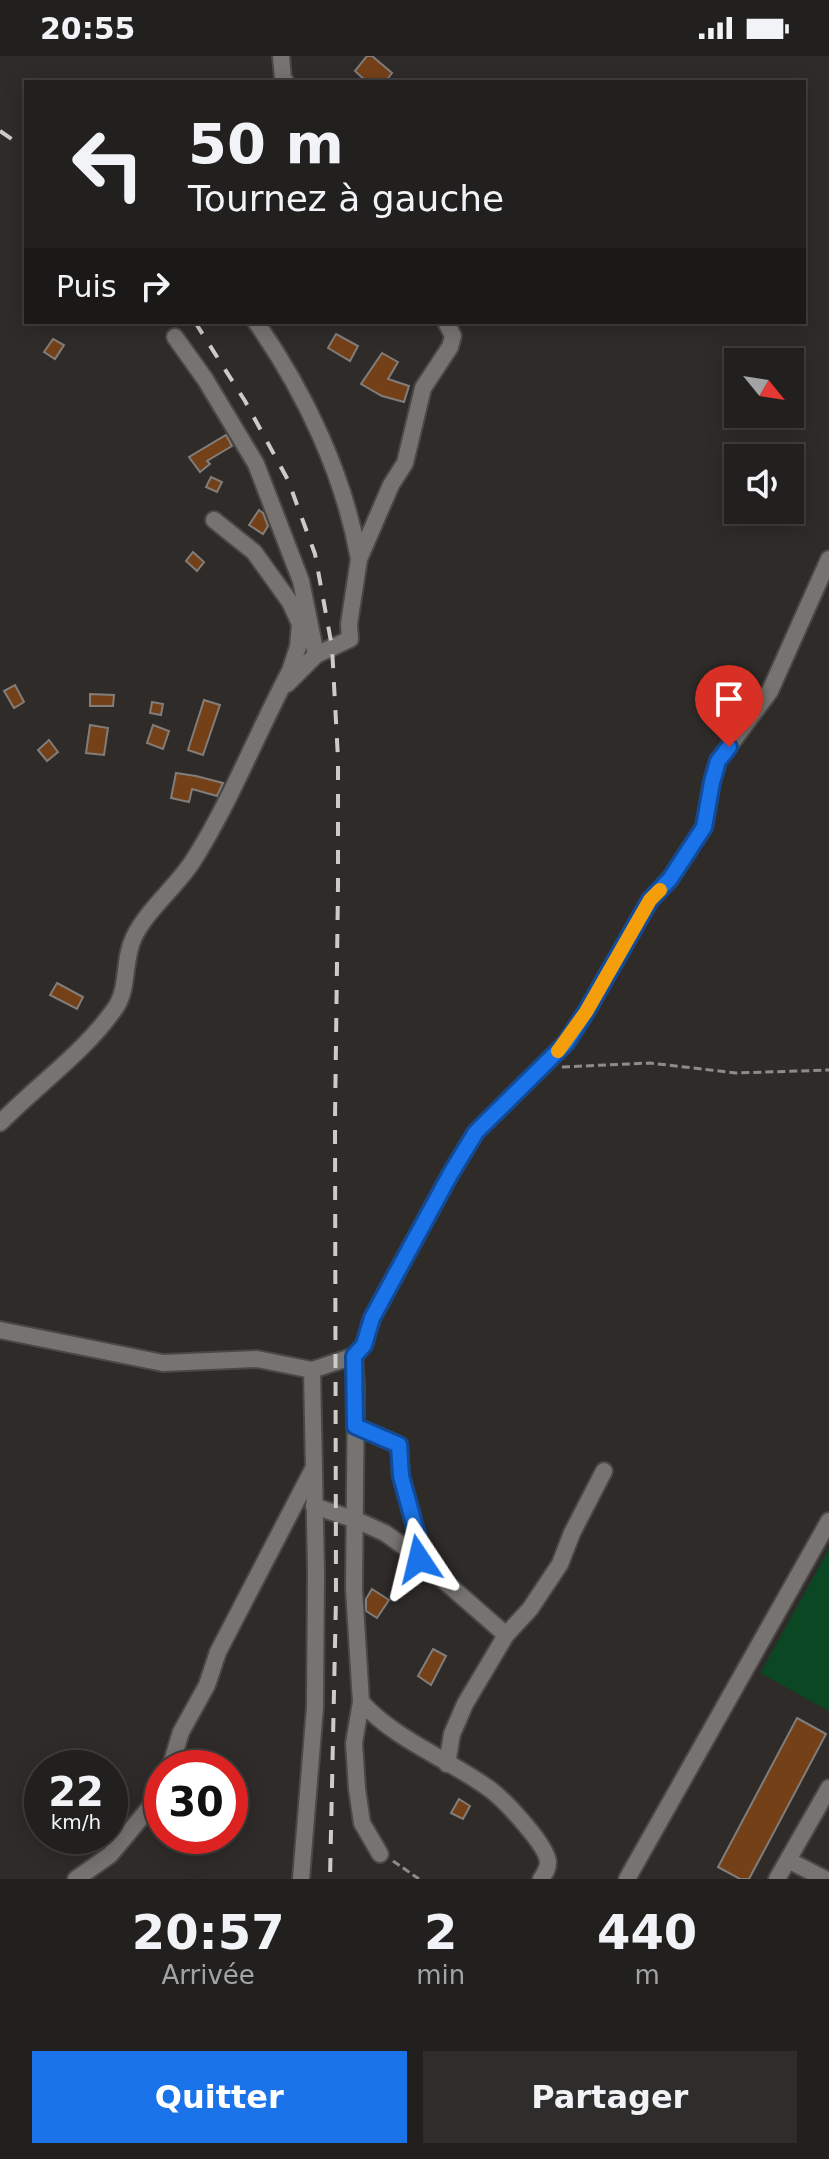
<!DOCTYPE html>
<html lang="fr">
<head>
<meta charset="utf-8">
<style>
	body { margin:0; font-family:"DejaVu Sans",sans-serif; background:#2e2d2c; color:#f1f3f6; height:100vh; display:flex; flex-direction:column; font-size:30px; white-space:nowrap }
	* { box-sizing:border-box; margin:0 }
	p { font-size:26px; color:#a2a3a4 }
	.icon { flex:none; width:44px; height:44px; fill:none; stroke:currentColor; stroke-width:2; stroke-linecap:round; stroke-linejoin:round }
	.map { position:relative; height:1823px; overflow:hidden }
	.sheet { display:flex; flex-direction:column; background:#22201f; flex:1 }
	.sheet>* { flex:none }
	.top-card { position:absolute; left:24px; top:24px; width:782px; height:244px; border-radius:0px; box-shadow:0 4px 20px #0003,0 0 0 2px #3f3e3d; background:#22201f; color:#f1f3f6; overflow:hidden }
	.needle { width:52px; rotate:120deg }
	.fabs { position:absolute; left:724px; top:292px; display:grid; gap:16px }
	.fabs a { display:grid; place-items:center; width:80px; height:80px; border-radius:0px; background:#22201f; box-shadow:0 4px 20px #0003,0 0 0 2px #3f3e3d; font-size:40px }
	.speed { position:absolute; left:24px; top:1694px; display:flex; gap:16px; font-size:40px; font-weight:700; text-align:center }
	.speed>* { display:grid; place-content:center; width:104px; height:104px; border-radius:50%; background:#22201f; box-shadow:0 4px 20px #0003,0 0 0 2px #3f3e3d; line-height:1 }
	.speed small { font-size:20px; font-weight:400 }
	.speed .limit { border:12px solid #d22; background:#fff; color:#111 }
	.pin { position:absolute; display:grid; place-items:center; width:68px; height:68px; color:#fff; margin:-82px -34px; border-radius:50% 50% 50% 0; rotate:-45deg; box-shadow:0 0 8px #0007 }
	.pin .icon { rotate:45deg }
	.me { position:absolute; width:88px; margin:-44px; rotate:350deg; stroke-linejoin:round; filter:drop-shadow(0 0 6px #0008) }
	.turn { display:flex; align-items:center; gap:28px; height:168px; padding:0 32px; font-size:36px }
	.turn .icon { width:104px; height:104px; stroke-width:2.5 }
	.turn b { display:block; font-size:56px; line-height:68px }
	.then { display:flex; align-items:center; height:76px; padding:0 32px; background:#0003; gap:16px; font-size:30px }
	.eta { display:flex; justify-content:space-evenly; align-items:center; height:136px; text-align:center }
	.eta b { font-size:48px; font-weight:700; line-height:56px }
	.cta { display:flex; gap:16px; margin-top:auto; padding:16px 32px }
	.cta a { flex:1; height:92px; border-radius:0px; background:#1a73e8; color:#fff; font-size:32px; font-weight:700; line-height:92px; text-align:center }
	.cta a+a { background:#2e2d2c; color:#f1f3f6 }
	.status { display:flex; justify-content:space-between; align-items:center; height:56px; padding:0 40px; background:#22201f; direction:ltr }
	.status svg { height:22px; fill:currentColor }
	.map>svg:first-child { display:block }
	.green { fill:#0a4722 }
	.building { fill:#744018; stroke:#817d7a; stroke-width:2 }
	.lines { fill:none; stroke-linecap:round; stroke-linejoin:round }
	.minor-casing { stroke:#4a4846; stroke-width:20 }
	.path { stroke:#8e8c8a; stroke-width:3; stroke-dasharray:8 4; stroke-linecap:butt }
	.minor { stroke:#767370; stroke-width:16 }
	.rail { stroke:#cdcac8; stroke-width:4; stroke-dasharray:14 14; stroke-linecap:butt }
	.route-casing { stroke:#114b97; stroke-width:20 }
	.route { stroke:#1a73e8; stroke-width:14 }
	.slow { stroke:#f59e0b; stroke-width:14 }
</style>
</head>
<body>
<div class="status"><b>20:55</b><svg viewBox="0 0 49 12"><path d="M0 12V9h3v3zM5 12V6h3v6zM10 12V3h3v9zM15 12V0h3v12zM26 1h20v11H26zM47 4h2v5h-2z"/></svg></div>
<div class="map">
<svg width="829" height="1823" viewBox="0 0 829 1823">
	<rect width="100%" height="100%" fill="#2e2b29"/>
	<polygon class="green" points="829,1493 829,1655 760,1617"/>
	<g class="building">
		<polygon points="367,0 372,0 392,17 385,26 367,26 355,15"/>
		<polygon points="336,278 358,290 350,305 328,292"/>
		<polygon points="53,283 64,289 55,303 44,296"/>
		<polygon points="382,297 398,306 388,323 409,330 404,346 382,340 361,328"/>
		<polygon points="226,379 232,390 207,405 210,408 200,416 189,401"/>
		<polygon points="211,421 222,426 217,436 206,431"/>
		<polygon points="259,454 263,457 268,470 263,478 249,469"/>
		<polygon points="193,496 204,506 197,515 186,505"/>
		<polygon points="15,629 24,646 14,652 4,635"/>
		<polygon points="90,638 114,639 113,650 90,650"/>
		<polygon points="204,644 220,649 203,699 188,694"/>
		<polygon points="152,646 163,648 161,659 150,657"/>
		<polygon points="90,669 108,672 104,699 86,697"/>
		<polygon points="153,669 169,675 163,693 147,687"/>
		<polygon points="49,684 58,696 47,705 38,694"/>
		<polygon points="176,717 196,720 223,727 217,740 192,733 189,746 171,742"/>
		<polygon points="57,927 83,941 77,953 50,939"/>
		<polygon points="372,1533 389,1544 377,1562 366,1555 366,1543"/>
		<polygon points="433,1593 446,1600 431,1629 418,1620"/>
		<polygon points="797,1662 826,1678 749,1823 740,1823 718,1811"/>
		<polygon points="459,1743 470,1750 463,1763 451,1757"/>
	</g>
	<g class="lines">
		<defs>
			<g id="minor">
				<polyline points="281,0 283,23 286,26"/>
				<path d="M256,266C305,336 344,419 359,503"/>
				<polyline points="175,281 205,323 256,408 301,525 316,599"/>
				<polyline points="287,628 316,599 350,583 349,568 359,503 391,429 405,407 423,332 450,291 453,280 446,266"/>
				<path d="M0,1067C37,1029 86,995 116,951C129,931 123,903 134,881C146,855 176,831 193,805C231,745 257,677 290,615L298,591L300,568L290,546L254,496L214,464"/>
				<polyline points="0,1274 163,1307 257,1303 312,1314 354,1300 364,1289 372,1262 451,1117 476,1076 566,987 586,956 650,844 670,823 704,771 712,726 718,705 770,635 829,503"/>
				<polyline points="354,1300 356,1332 354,1533 361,1646 354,1687 357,1733 362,1767 380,1798"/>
				<polyline points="355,1370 399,1389 401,1420 418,1482 419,1503"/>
				<polyline points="314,1450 356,1464 385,1477 410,1495 506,1579"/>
				<path d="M361,1646C397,1685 449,1703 491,1734C505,1745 547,1789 548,1806C548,1813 545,1817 541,1823"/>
				<polyline points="447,1708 452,1678 465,1648 506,1579 530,1553 560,1508 572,1477 604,1415"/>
				<polyline points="170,1712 181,1676 207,1629 218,1596 312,1415"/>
				<polyline points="788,1804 825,1823"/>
				<polyline points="76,1823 110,1799 150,1751 162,1730"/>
				<polyline points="301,1823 315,1651 316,1516 312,1314"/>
				<polyline points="627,1823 829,1465"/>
				<polyline points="777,1823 829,1732"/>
			</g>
		</defs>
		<use href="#minor" class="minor-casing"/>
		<g class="path">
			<polyline points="562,1011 650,1007 736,1017 829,1014"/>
			<polyline points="393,1805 419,1823"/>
		</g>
		<use href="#minor" class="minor"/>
		<g class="rail">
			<polyline points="0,75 26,93"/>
			<polyline points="195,266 245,345 288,424 315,498 332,591 338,703 338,829 335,1064 336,1542 330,1823"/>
		</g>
	</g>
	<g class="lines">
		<defs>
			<polyline id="route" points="419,1503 418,1482 401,1420 399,1389 355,1370 354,1300 364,1289 372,1262 451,1117 476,1076 566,987 586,956 650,844 670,823 704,771 712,726 718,705 729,691"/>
		</defs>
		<use href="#route" class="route-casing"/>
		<use href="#route" class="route"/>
		<polyline class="slow" points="558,995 586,956 650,844 660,834"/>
	</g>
</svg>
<div class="fabs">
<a><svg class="needle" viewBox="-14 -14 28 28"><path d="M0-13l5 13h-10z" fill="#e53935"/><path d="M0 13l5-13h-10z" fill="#a2a3a4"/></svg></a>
<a><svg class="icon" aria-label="sound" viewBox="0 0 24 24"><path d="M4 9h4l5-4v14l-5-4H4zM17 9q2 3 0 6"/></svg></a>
</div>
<div class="speed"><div>22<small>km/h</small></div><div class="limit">30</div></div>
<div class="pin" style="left:729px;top:691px;background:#d93025"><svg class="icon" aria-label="arrive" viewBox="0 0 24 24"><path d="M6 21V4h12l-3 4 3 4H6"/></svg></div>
<svg class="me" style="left:419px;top:1503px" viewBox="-20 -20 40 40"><path d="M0-17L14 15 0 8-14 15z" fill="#1a73e8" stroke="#fff" stroke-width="4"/></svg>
<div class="top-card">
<div class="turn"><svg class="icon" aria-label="left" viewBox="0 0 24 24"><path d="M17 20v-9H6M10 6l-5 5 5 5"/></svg><div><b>50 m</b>Tournez à gauche</div></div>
<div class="then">Puis<svg class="icon" aria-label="right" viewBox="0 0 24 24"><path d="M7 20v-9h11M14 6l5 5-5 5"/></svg></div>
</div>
</div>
<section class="sheet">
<div class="eta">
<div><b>20:57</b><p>Arrivée</p></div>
<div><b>2</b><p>min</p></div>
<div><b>440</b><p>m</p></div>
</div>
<div class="cta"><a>Quitter</a><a>Partager</a></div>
</section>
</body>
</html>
